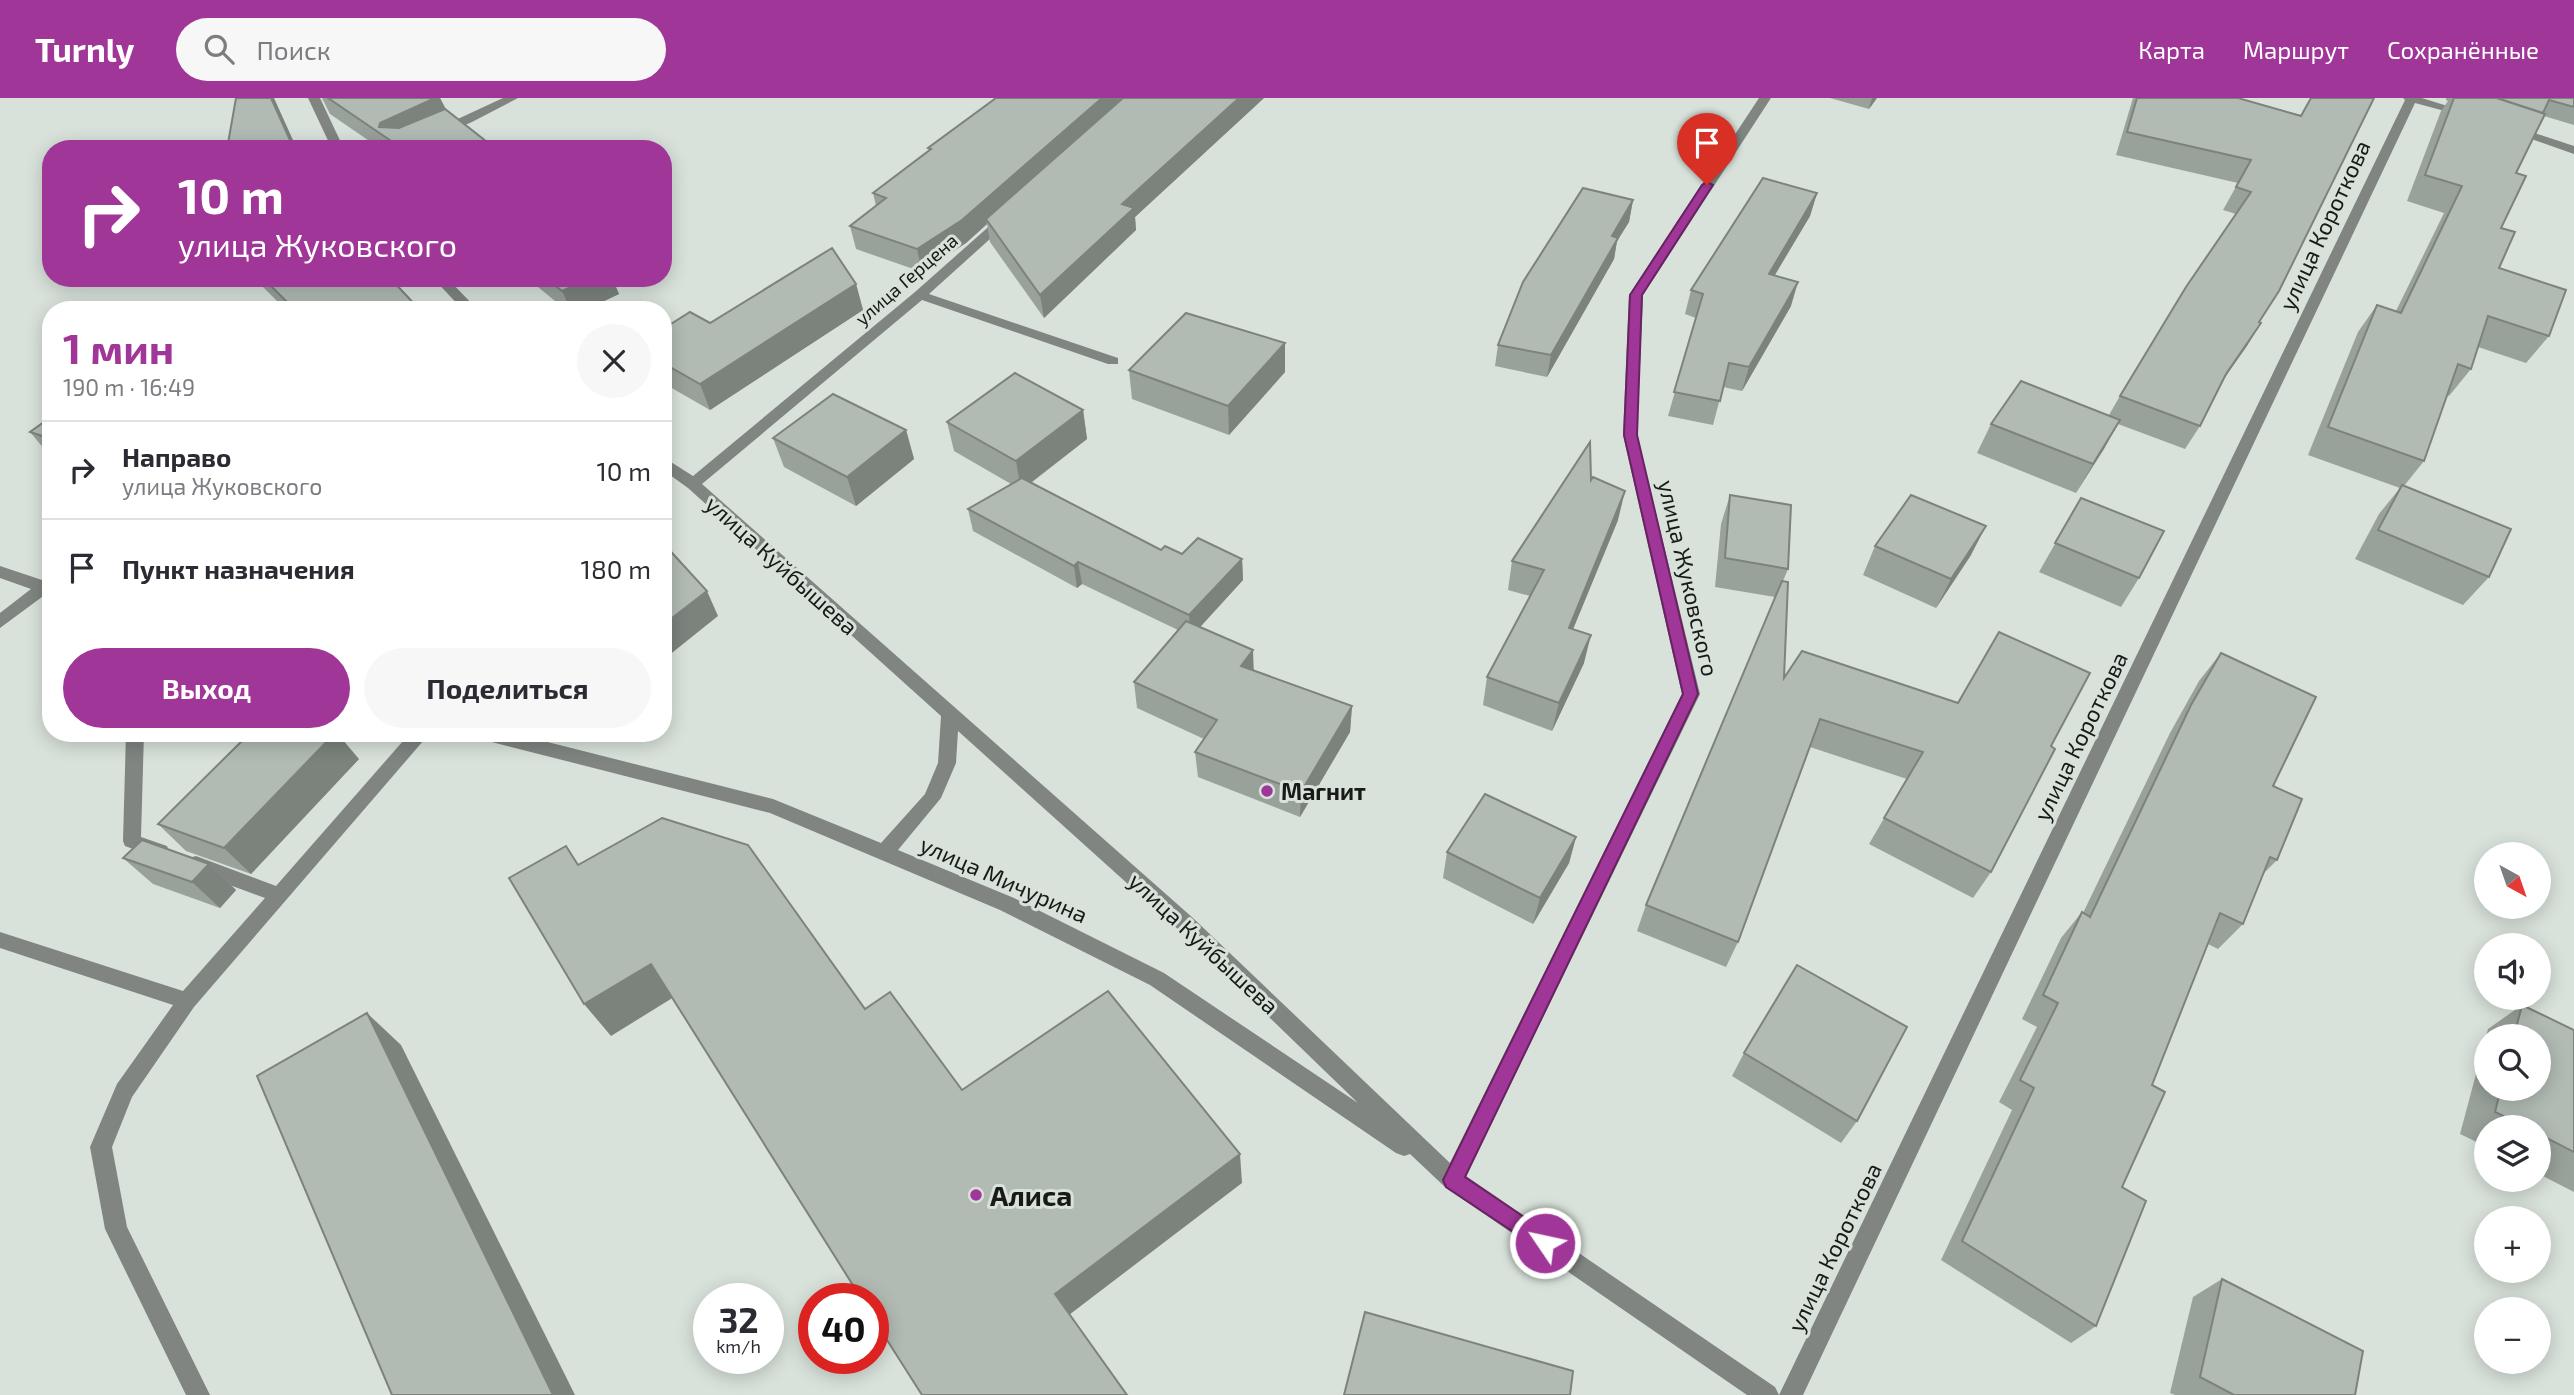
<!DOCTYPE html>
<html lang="ru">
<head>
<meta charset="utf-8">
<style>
	body { margin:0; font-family:"Exo 2",sans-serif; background:#f7f7f7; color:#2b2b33; height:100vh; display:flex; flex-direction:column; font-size:26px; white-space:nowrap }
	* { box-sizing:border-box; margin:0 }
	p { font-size:23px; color:#7c7c81 }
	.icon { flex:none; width:38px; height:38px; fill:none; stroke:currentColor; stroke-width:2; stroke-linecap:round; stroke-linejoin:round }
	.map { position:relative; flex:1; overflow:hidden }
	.details { position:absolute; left:42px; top:203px; width:630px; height:441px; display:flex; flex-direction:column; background:#fff; border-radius:28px; box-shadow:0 4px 18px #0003 }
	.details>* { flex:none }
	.top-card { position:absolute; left:42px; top:42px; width:630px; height:147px; border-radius:28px; box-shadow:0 4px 18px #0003; background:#a03697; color:#fff; overflow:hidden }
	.needle { width:46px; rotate:140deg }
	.controls { position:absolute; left:2474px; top:744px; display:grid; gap:14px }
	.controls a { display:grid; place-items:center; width:77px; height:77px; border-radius:50%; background:#fff; box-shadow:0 4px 18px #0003; font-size:35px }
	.speed { position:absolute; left:693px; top:1185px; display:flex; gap:14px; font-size:35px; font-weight:700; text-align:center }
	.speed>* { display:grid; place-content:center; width:91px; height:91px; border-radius:50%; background:#fff; box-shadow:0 4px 18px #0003; line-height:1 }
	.speed small { font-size:18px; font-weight:400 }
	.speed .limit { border:10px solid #d22; background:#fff; color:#111 }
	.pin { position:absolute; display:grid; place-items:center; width:60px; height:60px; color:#fff; margin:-72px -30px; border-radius:50% 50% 50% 0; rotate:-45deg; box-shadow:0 0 7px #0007 }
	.pin .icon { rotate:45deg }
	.me { position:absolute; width:77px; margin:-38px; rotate:304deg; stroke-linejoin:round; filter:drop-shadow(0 0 5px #0008) }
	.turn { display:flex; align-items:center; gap:24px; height:147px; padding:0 21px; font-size:32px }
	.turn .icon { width:91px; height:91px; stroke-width:2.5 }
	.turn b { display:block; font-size:49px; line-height:60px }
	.round { display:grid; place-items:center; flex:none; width:74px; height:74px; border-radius:37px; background:#f7f7f7 }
	.summary { display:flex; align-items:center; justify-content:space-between; height:119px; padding:0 21px }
	h1 { font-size:42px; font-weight:700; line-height:52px; color:#a03697 }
	.primary-button { display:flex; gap:14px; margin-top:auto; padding:14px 21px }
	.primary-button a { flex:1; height:80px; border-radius:42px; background:#a03697; color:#fff; font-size:28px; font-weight:700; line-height:80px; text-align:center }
	.primary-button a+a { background:#f7f7f7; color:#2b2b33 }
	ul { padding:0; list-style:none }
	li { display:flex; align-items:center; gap:21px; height:98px; padding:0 21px; border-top:2px solid #e1e1e2 }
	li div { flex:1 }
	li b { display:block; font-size:26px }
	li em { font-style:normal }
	header { display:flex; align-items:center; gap:42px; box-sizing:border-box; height:98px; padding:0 35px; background:#a03697; color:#fff }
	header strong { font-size:33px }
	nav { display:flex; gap:38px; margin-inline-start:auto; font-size:24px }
	.search { width:490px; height:63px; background:#f7f7f7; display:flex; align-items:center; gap:18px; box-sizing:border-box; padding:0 24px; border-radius:38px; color:#7c7c81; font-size:26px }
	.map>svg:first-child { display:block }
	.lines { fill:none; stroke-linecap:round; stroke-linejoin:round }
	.minor { fill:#818582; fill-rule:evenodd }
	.wall { fill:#98a19a; fill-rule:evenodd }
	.shaded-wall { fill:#7c837d }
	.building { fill:#b1bbb3; stroke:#7c837d; stroke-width:2 }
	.route { fill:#a03697; stroke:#682362; stroke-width:2 }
	.poi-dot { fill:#a03697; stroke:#d8e2da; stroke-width:2.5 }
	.labels { text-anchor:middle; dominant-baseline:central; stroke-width:6; stroke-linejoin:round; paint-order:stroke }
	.far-street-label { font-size:19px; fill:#171a17; stroke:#d8e2da }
	.street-label { font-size:23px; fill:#171a17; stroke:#d8e2da }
	.poi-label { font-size:23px; font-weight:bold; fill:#171a17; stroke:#d8e2da; text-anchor:start }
	.near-poi-label { font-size:28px; font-weight:bold; fill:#171a17; stroke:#d8e2da; text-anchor:start }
</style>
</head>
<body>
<header>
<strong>Turnly</strong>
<div class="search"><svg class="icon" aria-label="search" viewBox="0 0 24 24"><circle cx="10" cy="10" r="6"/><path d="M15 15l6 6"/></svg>Поиск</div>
<nav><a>Карта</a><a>Маршрут</a><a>Сохранённые</a></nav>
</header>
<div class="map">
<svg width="2574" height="1297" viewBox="0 0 2574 1297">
	<rect width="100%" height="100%" fill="#d8e2da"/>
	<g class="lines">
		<g class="minor">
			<polygon points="308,0 320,0 344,51 332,51"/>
			<polygon points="503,0 518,0 472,24 410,51 393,51"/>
			<path d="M1759,0H1771L1643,197L1637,337L1700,596L1466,1078L1775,1289L1779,1297H1747L1445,1089L1410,1056L1404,1058L1396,1055L1150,887L1000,812L770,715L484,642L478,640L475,635H512L773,701L881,745L925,696L938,665L941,618L688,390L663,372V359L693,378L915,194L1003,116H1011V122L929,196L1118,260V266H1108L922,202L702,386L1193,820L1450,1065L1682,596L1623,337L1629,197ZM958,633L1179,832L1358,1005L1164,875L1014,800L898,752L941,700L956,665Z"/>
			<polygon points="2403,0 2422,0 2473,16 2467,19 2415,5 1803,1297 1779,1297 2405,2"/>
			<polygon points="2513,28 2574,48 2574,56 2509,33 2507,31"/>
			<polygon points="433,180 447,180 478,212 463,212"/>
			<polygon points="0,468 51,485 51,498 46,496 0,530 0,515 31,491 0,480"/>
			<polygon points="126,635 144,635 141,739 167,748 169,753 167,758 160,761 125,748 123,743"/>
			<polygon points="410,635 430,635 194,909 132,999 112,1049 127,1129 210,1297 186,1297 105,1131 90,1049 117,986 173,907 0,850 0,834 183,893 265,800 189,772 187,766 189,760 196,758 276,788"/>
		</g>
	</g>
	<g class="wall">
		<polygon points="322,0 440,0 446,11 496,51 381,51 330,16"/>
		<polygon points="996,0 1264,0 1135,119 1136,132 1044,220 990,144 987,126 966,145 922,174 856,151 850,128 876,108 873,95 929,53 928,50"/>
		<polygon points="1830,0 1877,0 1869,11"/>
		<polygon points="2133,0 2238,0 2301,17 2259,224 2261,225 2222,284 2200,328 2185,351 2118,326 2076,395 1977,355 1991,326 2109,317 2120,298 2236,116 2223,112 2238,85 2116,57"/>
		<polygon points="2446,0 2574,0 2574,27 2544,18 2516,75 2501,130 2499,170 2549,238 2526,265 2478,249 2471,271 2449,298 2447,297 2424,363 2404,388 2489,479 2463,507 2355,461 2379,416 2400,390 2308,357 2358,234 2377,207 2396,213 2444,115 2407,103 2441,13 2448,3 2446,2"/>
		<polygon points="1817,95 1810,118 1775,177 1791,208 1742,293 1723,289 1713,327 1668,318 1696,220 1685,216 1691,192"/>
		<polygon points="1633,102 1629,124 1617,143 1614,161 1547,279 1495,268 1498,247"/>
		<polygon points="254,180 390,180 420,212 286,212"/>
		<polygon points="527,180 612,180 619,196 585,212 566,212"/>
		<polygon points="856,186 863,212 710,312 663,285 663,231 710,225"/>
		<polygon points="1285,245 1285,274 1229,337 1132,301 1129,272"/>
		<polygon points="1083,312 1087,341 1031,385 1161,452 1182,456 1242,461 1243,482 1200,529 1254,572 1352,608 1350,634 1300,719 1198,679 1195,654 1204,641 1137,610 1134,584 1178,532 1082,486 1077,490 973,433 968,411 1011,386 954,353 947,324"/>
		<polygon points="51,319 51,359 30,334"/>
		<polygon points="906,332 914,361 856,408 784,369 773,340"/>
		<polygon points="1591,382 1618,422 1573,531 1584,565 1552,633 1483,607 1487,579 1530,498 1508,492 1512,463"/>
		<polygon points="1730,397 1788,471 1783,483 1784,580 2051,648 1991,774 1973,800 1869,746 1907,681 1810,649 1738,844 1726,869 1637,833 1646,807 1775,499 1715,489 1721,426"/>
		<polygon points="2081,400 2139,480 2121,509 2039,474"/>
		<polygon points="1875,448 1971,457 1936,510 1863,477"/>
		<polygon points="2221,555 2273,688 2277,762 2263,776 2243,826 2218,851 2208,846 2152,987 2122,1089 2096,1228 2071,1245 1941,1162 2012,1012 1999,1004 2037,929 2022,921 2061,840 2082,814 2083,815 2170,635 2199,583"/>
		<polygon points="359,661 251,776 186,753 158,726"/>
		<polygon points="1576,739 1569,765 1533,826 1443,780 1447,754"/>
		<polygon points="123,760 209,766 236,792 220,810 153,786"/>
		<path d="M2522,907L2574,932V1094L2539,1076V1029H2487V1049L2460,1036L2488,931ZM2487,938H2539V990H2487Z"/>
		<polygon points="1744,955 1857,1023 1841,1045 1732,978"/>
		<polygon points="2222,1181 2355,1297 2175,1297 2170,1295 2193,1199"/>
	</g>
	<g class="shaded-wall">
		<polygon points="271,0 274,0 297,51 294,51"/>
		<polygon points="430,0 440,0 449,18 397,46 379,29 380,25"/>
		<polygon points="1102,0 1129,0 986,121 987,126 966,145 922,174 917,151"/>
		<polygon points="1239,0 1264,0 1135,119 1136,132 1044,220 1040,197 1122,106"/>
		<polygon points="1872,0 1877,0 1869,11"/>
		<polygon points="1817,95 1810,118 1761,200 1769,176"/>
		<polygon points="1633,102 1629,124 1617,143 1614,161 1547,279 1551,257 1612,138"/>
		<polygon points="592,180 612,180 619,196 585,212 571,212 562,193"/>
		<polygon points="1798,184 1791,208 1742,293 1749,269"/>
		<polygon points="856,186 863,212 710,312 700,286"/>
		<polygon points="2261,225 2247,248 2211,299 2226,276"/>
		<polygon points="1285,245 1285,274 1229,337 1228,308"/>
		<polygon points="1083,312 1087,341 1021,392 1016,363"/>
		<polygon points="2120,322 2104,351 2076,395 2093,366"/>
		<polygon points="906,332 914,361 856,408 847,379"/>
		<polygon points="1625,393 1618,422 1562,558 1569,530"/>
		<polygon points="1986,428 1971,457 1936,510 1951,481"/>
		<polygon points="1242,461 1243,482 1191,539 1189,517"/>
		<polygon points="1078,464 1082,486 1077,490 1074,468"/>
		<polygon points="707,493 718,518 668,558 663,548 663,527"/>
		<polygon points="1591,537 1584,565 1552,633 1559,605"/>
		<polygon points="1253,552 1254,579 1241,568"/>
		<polygon points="1352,608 1350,634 1300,719 1301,694"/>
		<polygon points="335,635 337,635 359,661 251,776 224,750"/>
		<polygon points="1576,739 1569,765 1533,826 1540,800"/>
		<polygon points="209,766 236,792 220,810 192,784"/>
		<polygon points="651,866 674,899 611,938 584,906"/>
		<polygon points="367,915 401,947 575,1297 553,1297"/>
		<polygon points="1240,1056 1242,1085 1065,1220 1055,1196"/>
	</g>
	<g class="building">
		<polygon points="236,0 271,0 294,51 227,51"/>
		<polygon points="328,0 431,0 433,1 380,25 379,29 399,30 445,11 496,51 403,51"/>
		<polygon points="996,0 1102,0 962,122 917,151 850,128 886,100 873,95 931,51 928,50"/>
		<polygon points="1123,0 1239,0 1122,106 1134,110 1040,197 986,121"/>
		<polygon points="2137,0 2238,0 2301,18 2311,0 2374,0 2279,193 2259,224 2261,225 2226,276 2200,328 2120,298 2186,189 2251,94 2236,89 2251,62 2127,34"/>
		<polygon points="2454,0 2497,0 2545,16 2516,75 2526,78 2501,130 2515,134 2499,170 2566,192 2549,238 2488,218 2471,271 2458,266 2424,363 2328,329 2377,207 2401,215 2462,88 2425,77"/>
		<polygon points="2497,0 2574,0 2574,9 2549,2 2543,15"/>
		<polygon points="1763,80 1817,95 1769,176 1798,184 1749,269 1729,265 1720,303 1674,294 1703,196 1691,192"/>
		<polygon points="1583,90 1633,102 1612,138 1618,140 1551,257 1498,247 1523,184"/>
		<polygon points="832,150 856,186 700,286 663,265 663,231 690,214 710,225"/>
		<polygon points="263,180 390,180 420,212 295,212"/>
		<polygon points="546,180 592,180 562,193"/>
		<polygon points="1186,215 1285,245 1228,308 1129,272"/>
		<polygon points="1015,275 1083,312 1016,363 947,324"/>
		<polygon points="2021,283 2120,322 2093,366 1991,326"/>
		<polygon points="833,296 906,332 847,379 773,340"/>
		<polygon points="51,319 51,341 30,334"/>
		<polygon points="1590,344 1591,382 1593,379 1625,393 1569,530 1591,537 1559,605 1487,579 1544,472 1512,463"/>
		<polygon points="1022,380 1161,452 1165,448 1182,456 1198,440 1242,461 1189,517 1078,464 1074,468 968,411"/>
		<polygon points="2402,387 2511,431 2489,479 2378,432"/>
		<polygon points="1730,397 1791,407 1788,471 1725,460"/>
		<polygon points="1911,397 1986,428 1951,481 1875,448"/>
		<polygon points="2081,400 2164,433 2139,480 2055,445"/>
		<polygon points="663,445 707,493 663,527"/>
		<polygon points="1782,483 1788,484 1784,580 1802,553 1958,605 1999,534 2090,575 2051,648 2055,651 1991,774 1884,720 1923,654 1820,621 1738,844 1646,807"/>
		<polygon points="1186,523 1253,552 1241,568 1352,608 1301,694 1195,654 1217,622 1134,584"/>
		<polygon points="2221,555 2316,599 2273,688 2302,701 2277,762 2270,759 2243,826 2220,815 2152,987 2165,994 2122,1089 2146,1103 2096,1228 1962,1143 2034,990 2020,982 2058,905 2043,897 2082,814 2090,819 2191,607"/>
		<polygon points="250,635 335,635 224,750 158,726"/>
		<polygon points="1485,696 1576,739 1540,800 1447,754"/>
		<polygon points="662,720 748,747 865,911 890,894 962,992 1108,893 1240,1056 1055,1196 1127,1297 922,1297 873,1220 873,1200 861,1200 651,866 584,906 509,780 566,748 578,767"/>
		<polygon points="142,742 209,766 192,784 123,760"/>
		<polygon points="1797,867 1907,929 1857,1023 1744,955"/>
		<polygon points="2522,907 2574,932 2574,1054 2539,1036 2539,1029 2526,1029 2495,1014 2501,990 2539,990 2539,938 2514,938"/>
		<polygon points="367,915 553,1297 392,1297 257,978"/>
		<polygon points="2222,1181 2363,1253 2355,1297 2234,1297 2200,1279"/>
		<polygon points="1365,1214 1573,1273 1570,1297 1344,1297"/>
	</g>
	<polygon class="route" points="1707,84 1713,87 1642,197 1637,337 1698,596 1465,1079 1552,1138 1555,1145 1552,1152 1545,1155 1446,1089 1443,1082 1683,596 1624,337 1630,197 1702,87"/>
	<g class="poi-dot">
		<circle cx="1267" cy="693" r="7"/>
		<circle cx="976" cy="1097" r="7"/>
	</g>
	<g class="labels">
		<g class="far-street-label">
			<text transform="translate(906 181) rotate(-41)">улица Герцена</text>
		</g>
		<g class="street-label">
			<text transform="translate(2324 127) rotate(-65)">улица Короткова</text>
			<text transform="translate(782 467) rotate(42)">улица Куйбышева</text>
			<text transform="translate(1689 480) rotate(77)">улица Жуковского</text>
			<text transform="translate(2080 638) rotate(-64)">улица Короткова</text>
			<text transform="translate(1004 781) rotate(24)">улица Мичурина</text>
			<text transform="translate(1204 845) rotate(43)">улица Куйбышева</text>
			<text transform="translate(1834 1149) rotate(-64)">улица Короткова</text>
		</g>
		<g class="poi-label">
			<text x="1281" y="693">Магнит</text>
		</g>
		<g class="near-poi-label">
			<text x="990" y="1097">Алиса</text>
		</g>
	</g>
</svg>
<div class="controls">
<a><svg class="needle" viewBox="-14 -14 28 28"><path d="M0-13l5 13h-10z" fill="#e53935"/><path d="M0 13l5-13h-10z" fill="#7c7c81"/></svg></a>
<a><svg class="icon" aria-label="sound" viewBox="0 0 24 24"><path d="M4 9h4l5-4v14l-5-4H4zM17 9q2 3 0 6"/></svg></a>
<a><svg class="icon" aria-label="search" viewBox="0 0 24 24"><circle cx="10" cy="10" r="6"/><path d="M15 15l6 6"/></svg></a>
<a><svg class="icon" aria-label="layers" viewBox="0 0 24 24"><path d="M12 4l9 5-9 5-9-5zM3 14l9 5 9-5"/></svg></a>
<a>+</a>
<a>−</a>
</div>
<div class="speed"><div>32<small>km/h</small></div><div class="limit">40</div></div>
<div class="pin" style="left:1707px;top:87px;background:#d93025"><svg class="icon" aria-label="arrive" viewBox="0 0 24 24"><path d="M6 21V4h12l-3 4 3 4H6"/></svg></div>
<svg class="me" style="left:1545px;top:1145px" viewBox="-20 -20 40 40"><circle r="17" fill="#a03697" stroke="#fff" stroke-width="3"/><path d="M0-11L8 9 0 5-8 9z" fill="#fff"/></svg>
<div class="top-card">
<div class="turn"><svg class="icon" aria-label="right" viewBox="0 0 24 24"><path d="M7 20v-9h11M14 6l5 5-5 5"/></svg><div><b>10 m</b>улица Жуковского</div></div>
</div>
<section class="details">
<div class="summary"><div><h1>1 мин</h1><p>190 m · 16:49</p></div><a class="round"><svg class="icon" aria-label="close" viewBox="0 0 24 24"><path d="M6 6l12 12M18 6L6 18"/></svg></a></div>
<ul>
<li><svg class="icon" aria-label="right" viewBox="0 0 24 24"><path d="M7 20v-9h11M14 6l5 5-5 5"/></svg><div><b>Направо</b><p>улица Жуковского</p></div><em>10 m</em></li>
<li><svg class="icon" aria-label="arrive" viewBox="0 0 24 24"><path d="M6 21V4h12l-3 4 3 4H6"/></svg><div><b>Пункт назначения</b></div><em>180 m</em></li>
</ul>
<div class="primary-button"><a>Выход</a><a>Поделиться</a></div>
</section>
</div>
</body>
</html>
